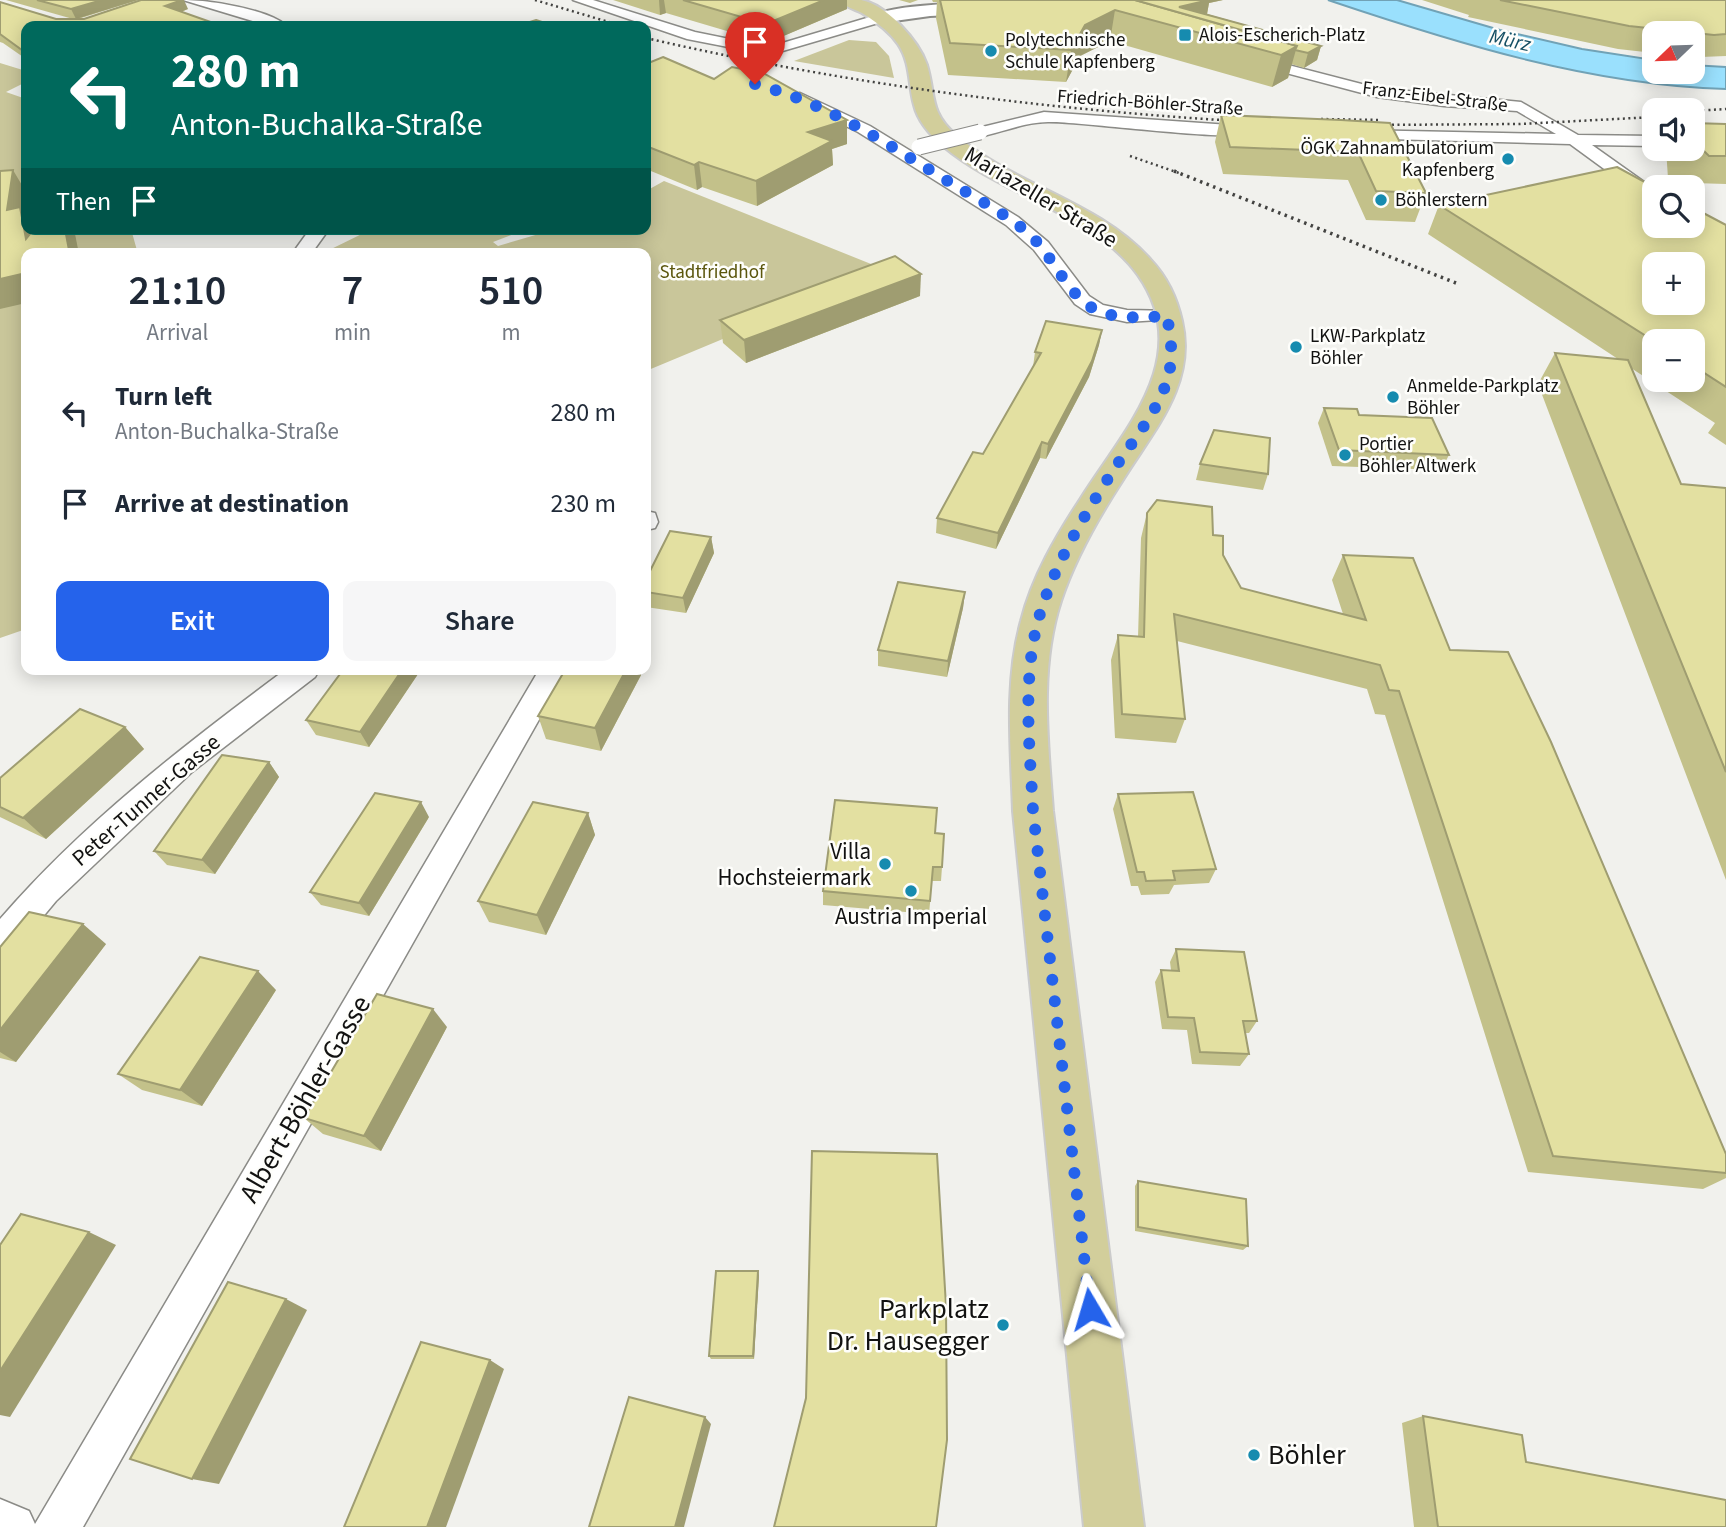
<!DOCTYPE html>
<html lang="en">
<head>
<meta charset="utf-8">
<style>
	body { margin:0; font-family:"Source Sans 3",sans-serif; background:#f6f6f7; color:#1f2937; height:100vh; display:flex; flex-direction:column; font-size:26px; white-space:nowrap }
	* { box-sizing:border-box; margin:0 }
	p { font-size:23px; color:#747a83 }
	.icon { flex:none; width:38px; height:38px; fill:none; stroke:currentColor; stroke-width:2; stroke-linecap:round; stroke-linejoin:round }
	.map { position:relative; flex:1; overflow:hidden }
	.panel { position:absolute; left:21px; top:248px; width:630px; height:427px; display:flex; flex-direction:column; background:#fff; border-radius:14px; box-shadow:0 4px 18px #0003 }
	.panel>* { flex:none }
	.hud { position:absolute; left:21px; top:21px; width:630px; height:214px; border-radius:14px; box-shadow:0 4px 18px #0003; background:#00695c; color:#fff; overflow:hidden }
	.needle { width:46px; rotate:247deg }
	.tools { position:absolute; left:1642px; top:21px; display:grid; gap:14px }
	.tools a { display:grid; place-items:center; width:63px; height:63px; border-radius:14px; background:#fff; box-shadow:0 4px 18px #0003; font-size:35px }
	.pin { position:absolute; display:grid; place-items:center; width:60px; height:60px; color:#fff; margin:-72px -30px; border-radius:50% 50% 50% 0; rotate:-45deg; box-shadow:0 0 7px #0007 }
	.pin .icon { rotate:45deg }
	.me { position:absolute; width:77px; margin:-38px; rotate:353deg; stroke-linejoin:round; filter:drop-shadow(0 0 5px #0008) }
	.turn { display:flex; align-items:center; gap:24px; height:147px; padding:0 35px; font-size:32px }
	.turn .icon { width:91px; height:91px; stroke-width:2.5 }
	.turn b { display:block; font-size:49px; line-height:60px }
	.then { display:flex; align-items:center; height:66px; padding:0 35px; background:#0003; gap:14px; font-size:26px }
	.eta { display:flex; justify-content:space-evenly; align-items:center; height:119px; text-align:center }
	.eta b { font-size:42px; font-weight:600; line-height:49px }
	.primary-button { display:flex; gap:14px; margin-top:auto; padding:14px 35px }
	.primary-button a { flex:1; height:80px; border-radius:14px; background:#2563eb; color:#fff; font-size:28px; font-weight:600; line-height:80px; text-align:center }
	.primary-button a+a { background:#f6f6f7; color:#1f2937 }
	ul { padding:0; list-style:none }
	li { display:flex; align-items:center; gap:21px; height:91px; padding:0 35px }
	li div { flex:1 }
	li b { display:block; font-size:26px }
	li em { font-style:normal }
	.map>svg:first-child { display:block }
	.green { fill:#c9c69a }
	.water { fill:#9ae0fd; stroke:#71a2b6; stroke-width:2 }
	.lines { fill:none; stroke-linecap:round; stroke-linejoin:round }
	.street-casing { stroke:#8b8b87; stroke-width:3 }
	.secondary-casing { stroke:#8b8b87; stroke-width:4 }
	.primary-casing { stroke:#cbcbcb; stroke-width:4 }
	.street { fill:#fff; fill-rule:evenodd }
	.secondary { fill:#fff; fill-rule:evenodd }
	.primary { fill:#d2ce9b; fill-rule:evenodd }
	.rail-far1 { stroke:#434341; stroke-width:2.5; stroke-dasharray:2 3.5; stroke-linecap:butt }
	.rail { stroke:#434341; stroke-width:3.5; stroke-dasharray:2.5 4.5; stroke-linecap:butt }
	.street-bridge-casing { stroke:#8b8b87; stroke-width:17; stroke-linecap:butt }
	.street-bridge { stroke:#fff; stroke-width:15 }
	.wall { fill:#c3c18a; fill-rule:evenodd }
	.shaded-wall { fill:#9f9d71 }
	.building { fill:#e3e0a1; stroke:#9f9d71; stroke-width:2; fill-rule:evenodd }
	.route { stroke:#2563eb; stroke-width:12; stroke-dasharray:0 21.6 }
	.poi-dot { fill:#168baf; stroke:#fefefb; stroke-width:2.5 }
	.labels { text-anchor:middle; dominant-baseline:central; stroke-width:5; stroke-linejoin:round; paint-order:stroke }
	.far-poi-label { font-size:19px; fill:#121211; stroke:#fefefb; text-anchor:start }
	.far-street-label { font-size:19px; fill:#121211; stroke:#fefefb }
	.far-park-label { font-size:19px; fill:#5b560d; stroke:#fefefb }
	.far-water-label { font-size:21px; font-style:italic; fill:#165064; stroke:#fefefb }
	.street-label { font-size:23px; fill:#121211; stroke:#fefefb }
	.poi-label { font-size:23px; fill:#121211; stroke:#fefefb; text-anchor:end }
	.near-street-label { font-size:28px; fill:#121211; stroke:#fefefb }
	.near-poi-label { font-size:28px; fill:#121211; stroke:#fefefb; text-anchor:end }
</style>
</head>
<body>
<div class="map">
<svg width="1726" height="1527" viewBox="0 0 1726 1527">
	<rect width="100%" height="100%" fill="#f1f1ed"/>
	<g class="green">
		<polygon points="849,40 876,42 889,56 894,78 794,61"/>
		<polygon points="0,63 26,71 26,82 6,92 26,99 26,190 0,194"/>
		<polygon points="664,181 896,274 730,336 646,371 646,254 321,254 372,229 527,229 493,242 498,246 556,229 646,229 646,191"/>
		<polygon points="13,213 26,214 26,229 131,229 138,254 26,254 26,629 0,638 0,215"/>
	</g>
	<path class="water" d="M1328,0H1397L1500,30L1582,49L1654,60V72H1692V65L1726,67V89C1590,85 1456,43 1328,0Z"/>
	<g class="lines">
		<defs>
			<g id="street">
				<path d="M183,0C209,0 268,9 287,26H269Z"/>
				<polygon points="573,0 593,0 695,32 769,47 880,14 887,18 885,21 769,55 687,39"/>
				<polygon points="1250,55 1377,88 1521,102 1578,135 1654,136 1654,146 1592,145 1654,189 1654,202 1648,201 1570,144 1351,138 1349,135 1351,132 1357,130 1556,134 1517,111 1444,106 1377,97 1245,62 1245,56"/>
				<polygon points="800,93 870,126 1018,217 1048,242 1089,296 1103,305 1127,310 1174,311 1177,315 1174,319 1127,322 1090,314 1075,304 1034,250 1006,225 858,132 795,101 792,98 795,95"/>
				<path d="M1044,112L1258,127L1266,132C1253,145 1080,121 1048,122C1026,122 1002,132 980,137L972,132L974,129Z"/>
				<polygon points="310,229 329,229 311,254 292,254"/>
				<polygon points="646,511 655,513 658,522 655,528 646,530"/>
				<path d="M285,670H319L315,677L192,772L56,901L12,954L0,958V919C83,823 184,745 285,670Z"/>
				<polygon points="539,670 567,670 83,1527 0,1527 0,1499 29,1511 35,1524"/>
			</g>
			<path id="secondary" d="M1043,0H1089L1081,5L1031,11L930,16L880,23L871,18C886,1 1014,3 1043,0Z"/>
			<path id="primary" d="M840,0C846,0 854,0 861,0C886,4 919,41 927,65C936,95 929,112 956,135C1015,186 1099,201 1151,260C1167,277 1177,298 1182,321C1197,385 1152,432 1121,483C1097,520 1075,559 1061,601C1039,668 1048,742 1053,811L1144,1527H1084L1013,811C1011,748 1004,683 1021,621C1032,577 1056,536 1081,498C1123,431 1196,357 1138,275C1094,214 1001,195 944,147C931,136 918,122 914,105C908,84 911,63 898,44C889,31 875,21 862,13C854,9 845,7 840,0Z"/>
		</defs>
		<use href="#street" class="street-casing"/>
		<use href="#secondary" class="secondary-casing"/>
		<use href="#primary" class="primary-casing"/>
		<use href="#street" class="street"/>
		<use href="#secondary" class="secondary"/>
		<use href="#primary" class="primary"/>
		<g class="rail-far1">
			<polyline points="535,0 622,26"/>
			<path d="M646,38C841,83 1037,109 1237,121"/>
			<polyline points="1692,111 1726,109"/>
			<polyline points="1321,119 1381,120"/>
			<polyline points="1370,125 1520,124 1654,117"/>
			<polyline points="1130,156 1179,173"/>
		</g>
		<polyline class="rail" points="1174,171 1456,283"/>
		<defs>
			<polyline id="street-bridge" points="919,147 980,132"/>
		</defs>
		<use href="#street-bridge" class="street-bridge-casing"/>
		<use href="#street-bridge" class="street-bridge"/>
	</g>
	<g class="wall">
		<polygon points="6,0 138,0 78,19 188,9 181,12 222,26 26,26 26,59 3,43 0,42 0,2 56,19 73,19"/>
		<polygon points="613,0 847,0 847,9 767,43 666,13 660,15"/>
		<polygon points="899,0 918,0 910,3"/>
		<polygon points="932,0 1223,0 1209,3 1207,14 1321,46 1317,60 1304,68 1291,64 1288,78 1272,87 1110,41 1080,56 1066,82 948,75 936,18 937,2 933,2"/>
		<polygon points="1422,0 1726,0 1726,56 1701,57 1692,56 1692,33 1654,33 1654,53 1618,49 1468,17 1469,15"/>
		<polygon points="646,64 714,79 847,120 847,144 832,149 833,165 757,206 702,187 697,190 646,169"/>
		<polygon points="1221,115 1341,120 1426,193 1415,222 1366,220 1348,180 1223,174 1215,142"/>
		<polygon points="1726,124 1726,184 1693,183 1688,179 1668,178 1666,149 1692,149"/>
		<path d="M1439,205L1726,225V445L1708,433L1715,423L1631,368L1681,484L1726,488V880L1538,384L1555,353L1618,359L1428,234ZM1654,341H1692V380H1654Z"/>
		<polygon points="920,296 746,363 723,343 720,320"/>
		<polygon points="1102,330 1099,345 1089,377 1046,459 1040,458 996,549 936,533 937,518 983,454 1033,367 1035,352"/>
		<polygon points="1324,408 1359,415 1449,455 1441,470 1332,466 1318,423"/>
		<polygon points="1200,464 1268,474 1263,490 1196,480"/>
		<polygon points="1147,513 1213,535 1241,588 1343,614 1332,580 1343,555 1450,650 1726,1154 1726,1178 1703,1189 1528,1172 1385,715 1375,714 1367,689 1177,641 1185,719 1176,743 1115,738 1111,660 1118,635 1138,637 1141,538"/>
		<polygon points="711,537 714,553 686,613 646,607 646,579"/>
		<polygon points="965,592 963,608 947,677 878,666 878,650"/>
		<polygon points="565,670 640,670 641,675 601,751 546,739 538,716"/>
		<polygon points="418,674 369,747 316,735 306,720"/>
		<polygon points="125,727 144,749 46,839 0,817 0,778"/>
		<polygon points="269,762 279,777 215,874 167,865 154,851"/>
		<polygon points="1118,794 1216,869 1209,883 1174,885 1169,894 1141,895 1138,886 1131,886 1113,809"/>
		<polygon points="588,813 595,835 546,935 489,922 478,901"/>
		<polygon points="429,817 369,916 321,905 310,892"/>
		<polygon points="935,833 942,867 941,881 932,881 929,914 823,905 823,891"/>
		<polygon points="106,944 16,1062 0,1058 0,947"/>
		<polygon points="1176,949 1257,1021 1249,1033 1245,1033 1249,1054 1240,1066 1192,1064 1187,1030 1162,1029 1155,982 1161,970 1171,970 1170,962"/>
		<polygon points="276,990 202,1106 142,1090 118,1074"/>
		<polygon points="447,1027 381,1151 323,1134 304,1118"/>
		<polygon points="1138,1181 1248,1246 1243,1250 1135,1231 1135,1186"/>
		<polygon points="759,1275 754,1359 711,1359 709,1356"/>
		<polygon points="1423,1416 1526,1462 1726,1527 1414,1527 1402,1423"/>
	</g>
	<g class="shaded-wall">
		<polygon points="102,0 138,0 76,19 71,9"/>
		<polygon points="182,0 184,0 188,9 170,16 165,6"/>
		<polygon points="659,0 664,0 666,13 660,15"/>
		<polygon points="824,0 847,0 847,9 767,43 766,24"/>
		<polygon points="1193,0 1223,0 1209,3 1207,14 1179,7"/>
		<polygon points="1115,10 1110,41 1080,56 1066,82 1071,50 1085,25"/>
		<polygon points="153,23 154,26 139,26"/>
		<polygon points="1297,46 1288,78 1272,87 1281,55"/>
		<polygon points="1321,46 1317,60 1304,68 1308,53"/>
		<polygon points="847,120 847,144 832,149 833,165 757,206 756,181 808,132"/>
		<polygon points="699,162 702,187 697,190 694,165"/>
		<polygon points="13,170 26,192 25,216 26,218 26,229 33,229 35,232 35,254 7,210"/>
		<polygon points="65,229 74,229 79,254 49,254"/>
		<polygon points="26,273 26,303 0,309 0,279"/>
		<polygon points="921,274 920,296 746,363 744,340"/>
		<polygon points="1102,330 1099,345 1089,377 1046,459 1048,444"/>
		<polygon points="1042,442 1040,458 996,549 998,533"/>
		<polygon points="711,537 714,553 686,613 683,598"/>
		<polygon points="965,592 963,608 947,677 948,661"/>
		<polygon points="402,670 416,670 418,674 369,747 360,732"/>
		<polygon points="626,670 640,670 641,675 601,751 595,728"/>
		<polygon points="125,727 144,749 46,839 23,818"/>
		<polygon points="269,762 279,777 215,874 202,860"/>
		<polygon points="421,802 429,817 369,916 359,903"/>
		<polygon points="588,813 595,835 546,935 537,915"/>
		<polygon points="83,924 106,944 16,1062 0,1052 0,1030"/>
		<polygon points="258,971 276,990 202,1106 180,1090"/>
		<polygon points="433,1009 447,1027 381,1151 364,1136"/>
		<polygon points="89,1232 116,1245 10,1417 0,1415 0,1371"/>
		<polygon points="758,1271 759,1275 754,1359 753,1356"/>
		<polygon points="286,1299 307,1310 219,1484 192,1479"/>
		<polygon points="490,1360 504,1369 446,1527 427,1527"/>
		<polygon points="705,1417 711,1424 684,1527 675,1527"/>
	</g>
	<g class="building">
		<polygon points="37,0 102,0 71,9"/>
		<polygon points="141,0 182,0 165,6 222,26 158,26 153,23 139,26 26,26 26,53 0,34 0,2 56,19 84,19"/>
		<polygon points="683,0 824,0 766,24"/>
		<polygon points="940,0 1135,0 1297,46 1281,55 1115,10 1085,25 1071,50 950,43"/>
		<polygon points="1135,0 1209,0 1179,7 1321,46 1308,53 1295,50 1297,46"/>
		<polygon points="1500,0 1726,0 1726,34 1714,35 1629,26"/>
		<polygon points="536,20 554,26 501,26 517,23 520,25"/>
		<polygon points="663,57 714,79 732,67 763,73 847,120 808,132 832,141 756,181 699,162 694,165 646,146 646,64"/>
		<polygon points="1221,115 1341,120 1390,123 1426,193 1376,191 1358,152 1230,147"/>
		<polygon points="1692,123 1726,124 1726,156 1709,156 1704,151 1684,151 1684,149 1692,149"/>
		<path d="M1617,167L1654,187V226H1692V207L1726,225V387L1692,365V341H1654L1439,205ZM1654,264H1692V303H1654Z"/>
		<polygon points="13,170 7,210 20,207 26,239 34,229 65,229 69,250 49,254 26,254 26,273 0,279 0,171"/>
		<polygon points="895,256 921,274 744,340 720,320"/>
		<polygon points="1046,321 1102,330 1092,361 1048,444 1042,442 998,533 937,518 973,452 983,454 1041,353 1035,352"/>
		<polygon points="1555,353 1628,360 1681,484 1726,488 1726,772"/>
		<polygon points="1324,408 1357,409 1359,415 1432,418 1449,455 1339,450"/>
		<polygon points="1214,430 1270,438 1268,474 1200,464"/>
		<polygon points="1157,500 1212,507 1213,535 1223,536 1223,555 1241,588 1366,620 1343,555 1413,558 1450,650 1508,652 1551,742 1726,1154 1726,1173 1553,1156 1399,691 1389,690 1380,665 1174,614 1185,719 1122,714 1118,635 1144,637 1147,513"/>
		<polygon points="670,531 711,537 683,598 646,592 646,579"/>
		<polygon points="898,582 965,592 948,661 878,650"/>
		<polygon points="343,670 402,670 360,732 306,720"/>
		<polygon points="565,670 626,670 595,728 538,716"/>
		<polygon points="80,709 125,727 23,818 0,807 0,778"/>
		<polygon points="222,755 269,762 202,860 154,851"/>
		<polygon points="1193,792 1216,869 1173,871 1175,880 1146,881 1144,872 1137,872 1118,794"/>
		<polygon points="375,793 421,802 359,903 310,892"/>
		<polygon points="835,800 937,808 935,833 944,834 942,867 933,867 930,901 823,891"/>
		<polygon points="533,802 588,813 537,915 478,901"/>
		<polygon points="29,912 83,924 0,1030 0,947"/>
		<polygon points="1176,949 1244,952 1257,1021 1243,1021 1249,1054 1200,1052 1194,1018 1168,1017 1161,970 1179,971"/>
		<polygon points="200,957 258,971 180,1090 118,1074"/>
		<polygon points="377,994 433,1009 364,1136 304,1118"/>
		<polygon points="812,1151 937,1154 946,1306 947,1440 936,1527 774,1527 806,1398"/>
		<polygon points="1138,1181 1246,1199 1248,1246 1138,1227"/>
		<polygon points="21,1214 89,1232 0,1371 0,1245"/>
		<polygon points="716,1271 758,1271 753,1356 709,1356"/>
		<polygon points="228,1282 286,1299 192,1479 130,1459"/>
		<polygon points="421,1342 490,1360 427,1527 344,1527"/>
		<polygon points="629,1397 705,1417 675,1527 589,1527"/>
		<polygon points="1423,1416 1522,1435 1526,1462 1726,1500 1726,1527 1438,1527"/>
	</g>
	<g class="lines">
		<path class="route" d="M755,84C826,103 884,142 946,180C973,197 1003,212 1027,232C1053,254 1067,297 1098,311C1120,320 1145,317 1167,316C1170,333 1173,351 1170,368C1164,404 1136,436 1117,465C1086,512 1053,566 1038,621C1022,681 1030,750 1033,811L1090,1309"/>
	</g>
	<g class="poi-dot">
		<rect x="1178" y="28" width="14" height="14" rx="3.5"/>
		<circle cx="991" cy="51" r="7"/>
		<circle cx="1508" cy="159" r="7"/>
		<circle cx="1381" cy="200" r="7"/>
		<circle cx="1296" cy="347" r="7"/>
		<circle cx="1393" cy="397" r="7"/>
		<circle cx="1345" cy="455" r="7"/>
		<circle cx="885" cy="864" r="7"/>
		<circle cx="911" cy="891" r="7"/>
		<circle cx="1003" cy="1325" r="7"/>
		<circle cx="1254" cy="1455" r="7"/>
	</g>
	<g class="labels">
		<g class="far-poi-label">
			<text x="1199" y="35">Alois-Escherich-Platz</text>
			<text x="1005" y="40">Polytechnische<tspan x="1005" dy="22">Schule Kapfenberg</tspan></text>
			<text x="1494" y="148" text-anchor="end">ÖGK Zahnambulatorium<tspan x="1494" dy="22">Kapfenberg</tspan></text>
			<text x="1395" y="200">Böhlerstern</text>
			<text x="1310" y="336">LKW-Parkplatz<tspan x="1310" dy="22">Böhler</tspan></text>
			<text x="1407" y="386">Anmelde-Parkplatz<tspan x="1407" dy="22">Böhler</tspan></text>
			<text x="1359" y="444">Portier<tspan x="1359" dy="22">Böhler Altwerk</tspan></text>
		</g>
		<g class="far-street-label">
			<text transform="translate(1435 97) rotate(7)">Franz-Eibel-Straße</text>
			<text transform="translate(1150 103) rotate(4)">Friedrich-Böhler-Straße</text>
		</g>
		<g class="far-park-label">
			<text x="712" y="272">Stadtfriedhof</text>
		</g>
		<g class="far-water-label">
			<text transform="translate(1510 40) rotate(13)">Mürz</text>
		</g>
		<g class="street-label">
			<text transform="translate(1041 197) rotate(31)">Mariazeller Straße</text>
			<text transform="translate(146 800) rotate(-41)">Peter-Tunner-Gasse</text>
		</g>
		<g class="poi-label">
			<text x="871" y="851">Villa<tspan x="871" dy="26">Hochsteiermark</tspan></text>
			<text x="911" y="916" text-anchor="middle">Austria Imperial</text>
		</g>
		<g class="near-street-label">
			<text transform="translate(305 1099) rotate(-60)">Albert-Böhler-Gasse</text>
		</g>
		<g class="near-poi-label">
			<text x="989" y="1309">Parkplatz<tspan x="989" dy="32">Dr. Hausegger</tspan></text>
			<text x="1268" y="1455" text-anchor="start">Böhler</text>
		</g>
	</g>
</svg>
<div class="tools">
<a><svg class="needle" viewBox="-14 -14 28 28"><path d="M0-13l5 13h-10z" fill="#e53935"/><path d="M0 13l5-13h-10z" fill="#747a83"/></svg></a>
<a><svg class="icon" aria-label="sound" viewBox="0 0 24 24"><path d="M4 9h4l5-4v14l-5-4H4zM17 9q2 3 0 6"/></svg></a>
<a><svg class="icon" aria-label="search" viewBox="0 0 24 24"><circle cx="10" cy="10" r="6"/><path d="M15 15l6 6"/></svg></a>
<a>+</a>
<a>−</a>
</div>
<div class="pin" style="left:755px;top:84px;background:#d93025"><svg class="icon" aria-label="arrive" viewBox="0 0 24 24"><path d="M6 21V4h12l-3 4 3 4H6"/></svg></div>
<svg class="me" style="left:1090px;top:1309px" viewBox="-20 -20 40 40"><path d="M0-17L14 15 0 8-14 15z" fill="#2563eb" stroke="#fff" stroke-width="4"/></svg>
<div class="hud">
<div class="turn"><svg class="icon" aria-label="left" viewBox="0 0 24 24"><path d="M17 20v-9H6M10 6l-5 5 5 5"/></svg><div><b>280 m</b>Anton-Buchalka-Straße</div></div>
<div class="then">Then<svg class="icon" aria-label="arrive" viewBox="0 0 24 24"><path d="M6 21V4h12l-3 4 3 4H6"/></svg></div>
</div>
<section class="panel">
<div class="eta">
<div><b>21:10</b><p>Arrival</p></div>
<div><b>7</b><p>min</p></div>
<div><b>510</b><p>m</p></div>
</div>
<ul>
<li><svg class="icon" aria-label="left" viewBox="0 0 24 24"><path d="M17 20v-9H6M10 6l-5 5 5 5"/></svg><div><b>Turn left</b><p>Anton-Buchalka-Straße</p></div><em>280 m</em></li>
<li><svg class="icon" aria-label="arrive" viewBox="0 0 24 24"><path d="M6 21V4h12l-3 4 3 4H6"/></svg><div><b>Arrive at destination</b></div><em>230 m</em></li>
</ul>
<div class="primary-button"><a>Exit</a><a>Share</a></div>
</section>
</div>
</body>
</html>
